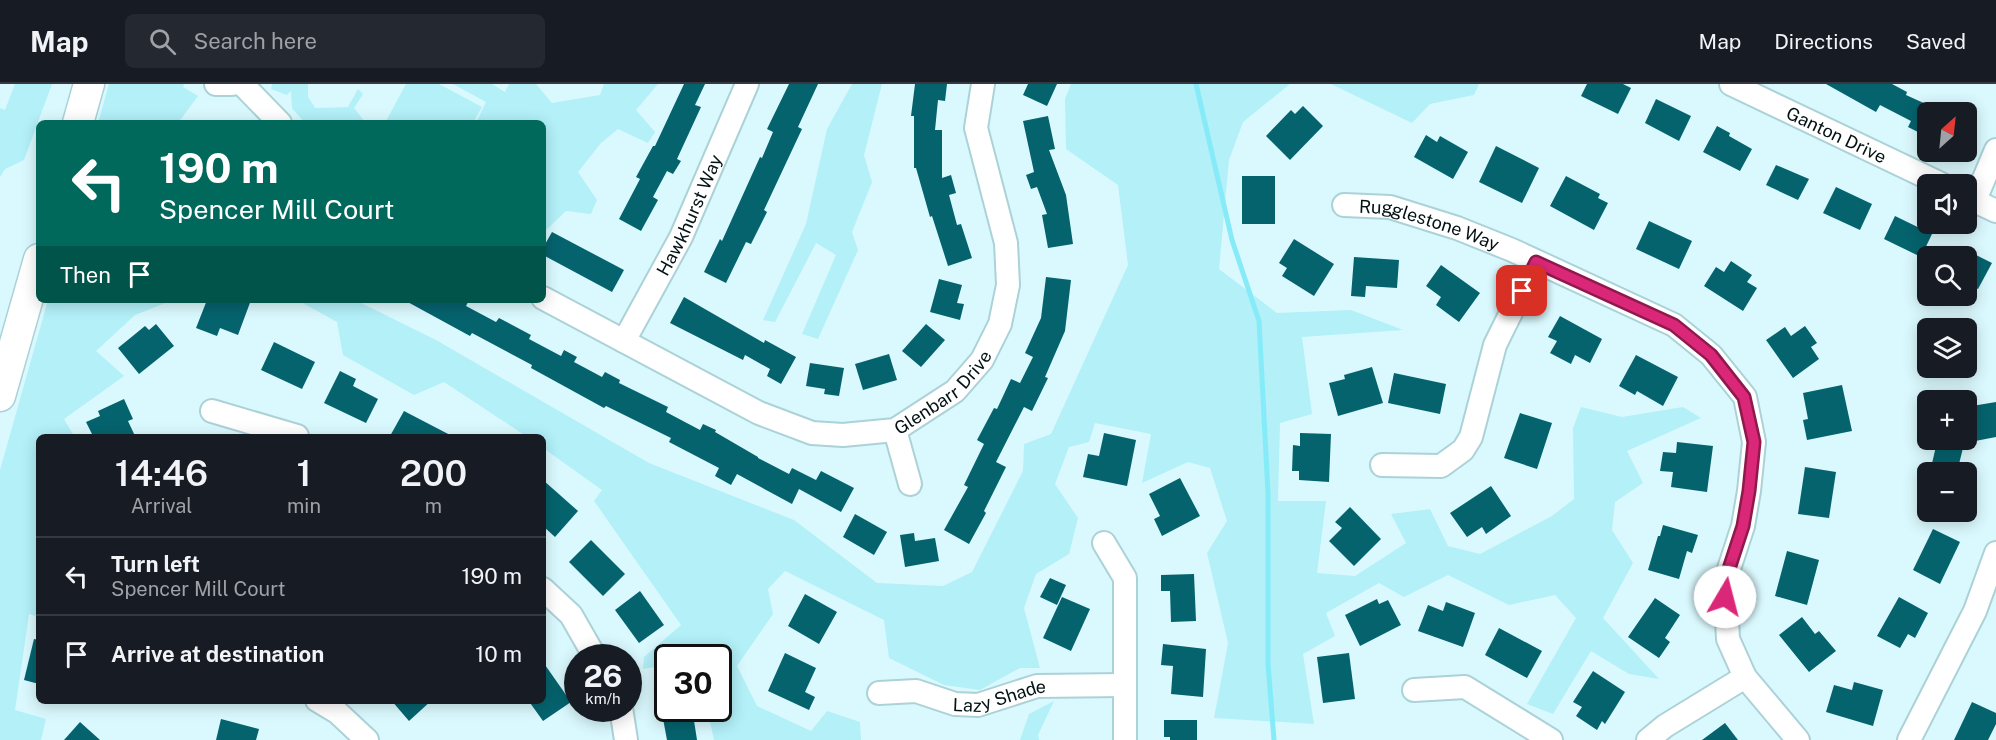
<!DOCTYPE html>
<html lang="en">
<head>
<meta charset="utf-8">
<style>
	body { margin:0; font-family:"Public Sans",sans-serif; background:#242831; color:#f1f3f6; height:100vh; display:flex; flex-direction:column; font-size:22px; white-space:nowrap }
	* { box-sizing:border-box; margin:0 }
	p { font-size:20px; color:#9ea1a6 }
	.icon { flex:none; width:33px; height:33px; fill:none; stroke:currentColor; stroke-width:2; stroke-linecap:round; stroke-linejoin:round }
	.map { position:relative; flex:1; overflow:hidden }
	.sheet { position:absolute; left:36px; top:350px; width:510px; height:270px; display:flex; flex-direction:column; background:#171b24; border-radius:9px; box-shadow:0 3px 15px #0003 }
	.sheet>* { flex:none }
	.guide { position:absolute; left:36px; top:36px; width:510px; height:183px; border-radius:9px; box-shadow:0 3px 15px #0003; background:#00695c; color:#fff; overflow:hidden }
	.needle { width:39px; rotate:27deg }
	.controls { position:absolute; left:1917px; top:18px; display:grid; gap:12px }
	.controls a { display:grid; place-items:center; width:60px; height:60px; border-radius:9px; background:#171b24; box-shadow:0 3px 15px #0003; font-size:30px }
	.speed { position:absolute; left:564px; top:560px; display:flex; gap:12px; font-size:30px; font-weight:700; text-align:center }
	.speed>* { display:grid; place-content:center; width:78px; height:78px; border-radius:50%; background:#171b24; box-shadow:0 3px 15px #0003; line-height:1 }
	.speed small { font-size:15px; font-weight:400 }
	.speed .limit { border:3px solid #111; border-radius:9px; background:#fff; color:#111 }
	.pin { position:absolute; display:grid; place-items:center; width:51px; height:51px; color:#fff; margin:-26px; border-radius:12px; box-shadow:0 3px 9px #0006 }
	.me { position:absolute; width:66px; margin:-33px; rotate:8deg; stroke-linejoin:round; filter:drop-shadow(0 0 4px #0008) }
	.turn { display:flex; align-items:center; gap:21px; height:126px; padding:0 24px; font-size:27px }
	.turn .icon { width:78px; height:78px; stroke-width:2.5 }
	.turn b { display:block; font-size:42px; line-height:51px }
	.then { display:flex; align-items:center; height:57px; padding:0 24px; background:#0003; gap:12px; font-size:22px }
	.eta { display:flex; justify-content:space-evenly; align-items:center; height:102px; text-align:center }
	.eta b { font-size:36px; font-weight:600; line-height:42px }
	ul { padding:0; list-style:none }
	li { display:flex; align-items:center; gap:18px; height:78px; padding:0 24px; border-top:2px solid #363941 }
	li div { flex:1 }
	li b { display:block; font-size:22px }
	li em { font-style:normal }
	header { display:flex; align-items:center; gap:36px; box-sizing:border-box; height:84px; padding:0 30px; background:#171b24; border-bottom:2px solid #363941 }
	header strong { font-size:28px }
	nav { display:flex; gap:33px; margin-inline-start:auto; font-size:21px }
	.search { width:420px; height:54px; background:#242831; display:flex; align-items:center; gap:15px; box-sizing:border-box; padding:0 21px; border-radius:9px; color:#9ea1a6; font-size:22px }
	.map>svg:first-child { display:block }
	.green { fill:#b3f0f8 }
	.lines { fill:none; stroke-linecap:round; stroke-linejoin:round }
	.stream { stroke:#86ebf8; stroke-width:5 }
	.building { fill:#05636d }
	.minor-casing { stroke:#abd2d7; stroke-width:26 }
	.major-casing { stroke:#abd2d7; stroke-width:33 }
	.minor { stroke:#fff; stroke-width:22 }
	.major { stroke:#fff; stroke-width:30 }
	.route-casing { stroke:#8e194d; stroke-width:15 }
	.route { stroke:#db2777; stroke-width:10 }
	.labels { text-anchor:middle; dominant-baseline:central; stroke-width:6; stroke-linejoin:round; paint-order:stroke }
	.street-label { font-size:18px; fill:#041214; stroke:#daf9fe }
</style>
</head>
<body>
<header>
<strong>Map</strong>
<div class="search"><svg class="icon" aria-label="search" viewBox="0 0 24 24"><circle cx="10" cy="10" r="6"/><path d="M15 15l6 6"/></svg>Search here</div>
<nav><a>Map</a><a>Directions</a><a>Saved</a></nav>
</header>
<div class="map">
<svg width="1996" height="656" viewBox="0 0 1996 656">
	<rect width="100%" height="100%" fill="#daf9fe"/>
	<g class="green">
		<polygon points="15,0 52,0 24,76 5,85 0,93 0,24 5,26"/>
		<polygon points="109,0 184,0 183,3 198,12 178,39 98,39"/>
		<polygon points="272,0 308,0 308,13 315,24 348,23 358,5 363,10 354,24 365,38 305,39 292,24 291,7 287,11 271,5"/>
		<polygon points="406,0 439,0 482,23 473,39 385,39"/>
		<polygon points="453,0 492,0 505,8 509,0 536,0 552,19 600,11 604,0 658,0 636,26 655,48 648,59 618,45 601,59 578,88 597,116 591,130 566,127 543,149 543,39 476,39 486,18"/>
		<polygon points="852,0 882,0 864,71 872,98 852,148 858,166 818,255 802,250 836,171 816,159 775,238 763,236 806,140 827,45"/>
		<polygon points="1071,0 1290,0 1243,38 1229,76 1219,185 1277,229 1351,226 1403,246 1302,253 1312,330 1280,339 1278,417 1326,417 1317,489 1355,492 1406,459 1391,430 1430,425 1448,462 1480,470 1552,432 1574,415 1573,344 1581,323 1622,333 1683,323 1701,334 1627,367 1643,399 1615,418 1612,446 1633,479 1603,534 1659,595 1629,590 1591,567 1553,630 1527,620 1576,534 1555,511 1509,521 1448,491 1404,513 1379,499 1326,529 1335,552 1303,570 1314,640 1214,634 1228,559 1207,469 1227,437 1210,384 1188,378 1142,399 1151,350 1095,339 1089,358 1069,363 1055,400 1078,434 1069,470 1036,490 1024,524 1040,584 1020,584 980,606 944,601 889,574 884,536 785,487 768,505 773,530 737,582 757,622 811,647 827,627 860,638 861,656 714,656 707,624 718,624 718,573 668,573 667,581 643,585 644,573 681,541 594,417 602,406 543,364 543,352 526,352 444,298 414,311 343,271 337,238 297,216 355,216 436,256 649,379 794,436 877,499 943,502 972,488 1023,387 1024,360 1051,350 1128,181 1118,101 1066,65 1065,15"/>
		<polygon points="1331,0 1479,0 1474,11 1430,20 1412,39"/>
		<polygon points="48,216 173,216 135,231 96,267 124,292 64,335 74,352 39,352 39,533 29,530 15,626 46,635 41,656 0,656 0,386"/>
		<polygon points="1054,617 1038,651 1039,656 1020,656 1029,630"/>
	</g>
	<g class="lines">
		<polyline class="stream" points="1196,0 1232,156 1259,237 1268,409 1268,580 1274,656"/>
	</g>
	<g class="building">
		<polygon points="684,0 705,0 695,21 701,23 677,75 681,77 673,90 667,87 653,113 658,116 641,147 619,135 640,95 636,93 653,62 655,62"/>
		<polygon points="789,0 818,0 798,43 802,45 764,126 767,128 751,160 746,158 726,199 704,188 720,155 722,157 760,73 762,74 773,48 767,45"/>
		<polygon points="915,0 947,0 945,17 938,16 935,46 942,46 942,94 951,91 956,109 949,111 957,141 961,140 972,174 948,182 932,132 930,133 916,84 914,84 914,32 911,32"/>
		<polygon points="1028,0 1057,0 1047,22 1023,11"/>
		<polygon points="1587,0 1623,0 1631,4 1618,30 1581,12"/>
		<polygon points="1826,0 1892,0 1907,8 1906,11 1928,21 1928,48 1924,46 1922,50 1908,43 1911,37 1880,21 1876,28"/>
		<polygon points="1656,15 1691,32 1679,57 1645,39"/>
		<polygon points="1303,22 1323,42 1290,76 1266,52 1291,26 1295,30"/>
		<polygon points="1048,32 1055,65 1049,66 1066,111 1073,160 1048,164 1042,131 1047,130 1037,103 1031,105 1026,91 1034,88 1023,37"/>
		<polygon points="1717,42 1730,49 1729,52 1752,65 1740,87 1703,68"/>
		<polygon points="1426,51 1437,58 1440,52 1468,68 1453,95 1414,73"/>
		<polygon points="1496,62 1539,84 1522,119 1479,98"/>
		<polygon points="1776,81 1809,95 1798,116 1766,101"/>
		<rect x="1242" y="92" width="33" height="48"/>
		<polygon points="1566,92 1600,110 1598,114 1608,119 1594,146 1550,122"/>
		<polygon points="1836,103 1872,120 1860,146 1823,129"/>
		<polygon points="1895,132 1932,150 1921,173 1884,155"/>
		<polygon points="1649,137 1692,157 1679,185 1636,165"/>
		<polygon points="552,148 624,186 612,208 543,171 543,164"/>
		<polygon points="1294,155 1334,180 1314,212 1282,192 1287,184 1279,179"/>
		<polygon points="1966,166 1992,179 1978,205 1966,199"/>
		<polygon points="1354,173 1399,176 1397,204 1366,202 1365,213 1351,212"/>
		<polygon points="1731,177 1752,191 1747,198 1757,204 1743,227 1704,202 1716,183 1724,188"/>
		<polygon points="1441,181 1480,209 1459,238 1436,221 1441,213 1426,202"/>
		<polygon points="1046,193 1071,196 1065,247 1045,293 1048,294 1032,327 1024,323 996,378 1006,383 984,427 986,429 969,460 944,446 968,403 964,401 984,360 977,356 994,324 997,325 1011,295 1020,299 1033,273 1025,269 1041,234"/>
		<polygon points="939,195 962,201 957,219 964,220 960,236 930,228"/>
		<polygon points="684,213 764,259 765,256 796,273 781,300 767,292 770,285 745,271 743,276 670,239"/>
		<polygon points="207,216 251,216 238,251 220,244 217,252 196,244"/>
		<polygon points="404,216 469,216 466,222 496,238 499,234 531,251 529,255 561,272 564,266 577,273 574,278 602,293 605,288 620,296 619,299 668,323 666,328 700,346 703,340 716,346 715,348 758,373 758,374 789,390 792,384 816,396 821,387 854,404 841,428 799,405 792,420 737,390 731,401 715,392 719,384 669,358 671,354 606,322 604,324 531,284 532,281 472,249 470,252"/>
		<polygon points="1560,232 1602,255 1590,279 1575,271 1571,280 1550,269 1557,257 1548,253"/>
		<polygon points="156,240 174,262 139,290 118,264 145,242 149,246"/>
		<polygon points="926,240 945,256 921,283 902,267"/>
		<polygon points="1805,242 1817,259 1811,263 1819,275 1793,294 1766,256 1785,243 1791,252"/>
		<polygon points="274,258 315,278 302,305 261,286"/>
		<polygon points="889,270 897,296 863,306 855,280"/>
		<polygon points="1636,271 1678,293 1663,322 1637,307 1635,311 1619,302"/>
		<polygon points="810,279 844,284 839,312 824,310 825,305 806,302"/>
		<polygon points="1372,283 1383,319 1338,332 1329,299 1345,295 1344,291"/>
		<polygon points="340,287 356,295 353,302 378,315 366,339 324,319"/>
		<polygon points="1394,289 1446,300 1440,330 1388,319"/>
		<polygon points="1842,301 1852,347 1807,356 1803,336 1808,335 1803,309"/>
		<polygon points="124,315 133,335 128,337 135,352 93,352 86,338 100,332 98,327"/>
		<polygon points="1996,318 1996,353 1970,358 1966,339 1966,323"/>
		<polygon points="404,327 452,352 390,352"/>
		<polygon points="1520,329 1552,339 1537,385 1504,374"/>
		<polygon points="1104,349 1136,356 1127,402 1083,393 1088,370 1099,372"/>
		<polygon points="1300,349 1331,350 1329,398 1299,396 1299,387 1292,387 1293,361 1300,362"/>
		<polygon points="1677,358 1713,362 1707,408 1671,403 1673,388 1660,387 1663,368 1676,369"/>
		<polygon points="1937,358 1963,364 1957,388 1930,388"/>
		<polygon points="1805,383 1836,388 1829,434 1798,430"/>
		<polygon points="1180,394 1200,432 1162,452 1154,435 1160,432 1149,410"/>
		<polygon points="543,396 578,427 555,453 543,442"/>
		<polygon points="1491,402 1511,432 1486,450 1482,443 1467,453 1450,429"/>
		<polygon points="1350,423 1381,455 1354,482 1329,457 1342,444 1335,438"/>
		<polygon points="855,430 887,448 874,471 843,453"/>
		<polygon points="1663,441 1698,451 1692,469 1687,467 1679,495 1648,486 1658,452 1660,452"/>
		<polygon points="1933,445 1960,458 1940,500 1913,486"/>
		<polygon points="914,449 915,457 935,454 939,477 905,483 900,451"/>
		<polygon points="591,456 625,490 603,512 569,478"/>
		<polygon points="1787,467 1819,476 1807,521 1775,512"/>
		<polygon points="1194,490 1196,537 1171,538 1170,507 1161,507 1161,491"/>
		<polygon points="1050,494 1066,501 1057,521 1040,513"/>
		<polygon points="640,507 664,541 639,559 615,526"/>
		<polygon points="805,510 837,528 819,560 788,542"/>
		<polygon points="1062,513 1090,525 1071,567 1043,554"/>
		<polygon points="1899,513 1928,529 1915,554 1908,550 1900,564 1877,552"/>
		<polygon points="1655,514 1680,531 1665,554 1670,558 1659,574 1628,553"/>
		<polygon points="1377,515 1379,520 1388,516 1401,541 1360,562 1345,531"/>
		<polygon points="1446,518 1475,529 1463,563 1418,547 1428,521 1443,527"/>
		<polygon points="1802,533 1815,550 1819,547 1836,567 1809,588 1779,551"/>
		<polygon points="1499,544 1542,567 1527,594 1485,571"/>
		<polygon points="34,555 39,556 39,600 24,596"/>
		<polygon points="1163,560 1206,565 1203,613 1171,610 1173,582 1161,581"/>
		<polygon points="785,569 816,584 805,608 815,613 809,626 768,607"/>
		<polygon points="1349,569 1355,615 1323,619 1317,573"/>
		<polygon points="543,578 571,618 543,637 528,616 543,616"/>
		<polygon points="1593,587 1625,608 1605,640 1602,637 1597,646 1576,632 1582,623 1573,618"/>
		<polygon points="1854,598 1883,606 1873,642 1826,628 1834,601 1852,606"/>
		<polygon points="391,616 432,616 409,637"/>
		<polygon points="1972,618 1996,629 1996,640 1988,656 1954,656"/>
		<polygon points="661,624 692,624 697,656 667,656"/>
		<polygon points="221,635 259,645 256,656 216,656"/>
		<polygon points="1164,636 1197,636 1197,656 1170,656 1170,653 1164,653"/>
		<polygon points="80,638 100,656 64,656"/>
		<polygon points="1725,639 1738,656 1702,656"/>
	</g>
	<g class="lines">
		<defs>
			<g id="minor">
				<polyline points="216,0 232,0"/>
				<polyline points="242,0 280,39"/>
				<path id="s1" d="M1731,0L1941,100"/>
				<polyline points="1966,113 1996,127"/>
				<polyline points="1975,116 1996,66"/>
				<path id="s2" d="M1344,121L1390,123L1457,144L1512,166L1674,241L1711,271L1745,313L1754,358L1749,407L1743,442L1725,497L1728,555L1745,593L1798,656"/>
				<path id="s3" d="M543,214L759,329L812,349L843,351L895,346L955,307L982,276L1000,240L1008,201L1006,159L976,44L983,0"/>
				<path id="s4" d="M624,257L681,153L747,0"/>
				<polyline points="212,327 297,352"/>
				<polyline points="895,346 910,400"/>
				<polyline points="1382,381 1441,382 1463,366 1471,353 1495,261 1536,178"/>
				<polyline points="1104,459 1125,494 1125,656"/>
				<polyline points="543,505 571,531 595,573"/>
				<polyline points="1414,606 1465,603 1551,656"/>
				<path id="s5" d="M879,609L916,607L955,620L978,621L1037,602L1124,601"/>
				<polyline points="317,616 337,628 367,656"/>
				<polyline points="621,624 626,656"/>
				<polyline points="1648,656 1665,642 1745,593"/>
				<polyline points="1909,656 1975,527 1996,469"/>
			</g>
			<g id="major">
				<polyline points="78,39 89,0"/>
				<polyline points="0,312 39,175"/>
			</g>
		</defs>
		<use href="#minor" class="minor-casing"/>
		<use href="#major" class="major-casing"/>
		<use href="#minor" class="minor"/>
		<use href="#major" class="major"/>
	</g>
	<g class="lines">
		<defs>
			<polyline id="route" points="1522,207 1536,178 1674,241 1711,271 1744,313 1754,358 1749,407 1743,442 1725,497 1725,513"/>
		</defs>
		<use href="#route" class="route-casing"/>
		<use href="#route" class="route"/>
	</g>
	<g class="labels">
		<g class="street-label">
			<text stroke="none"><textPath href="#s1" startOffset="117">Ganton Drive</textPath></text>
			<text stroke="none"><textPath href="#s4" startOffset="142">Hawkhurst Way</textPath></text>
			<text stroke="none"><textPath href="#s2" startOffset="88">Rugglestone Way</textPath></text>
			<text stroke="none"><textPath href="#s3" startOffset="446">Glenbarr Drive</textPath></text>
			<text stroke="none"><textPath href="#s5" startOffset="124">Lazy Shade</textPath></text>
		</g>
	</g>
</svg>
<div class="controls">
<a><svg class="needle" viewBox="-14 -14 28 28"><path d="M0-13l5 13h-10z" fill="#e53935"/><path d="M0 13l5-13h-10z" fill="#9ea1a6"/></svg></a>
<a><svg class="icon" aria-label="sound" viewBox="0 0 24 24"><path d="M4 9h4l5-4v14l-5-4H4zM17 9q2 3 0 6"/></svg></a>
<a><svg class="icon" aria-label="search" viewBox="0 0 24 24"><circle cx="10" cy="10" r="6"/><path d="M15 15l6 6"/></svg></a>
<a><svg class="icon" aria-label="layers" viewBox="0 0 24 24"><path d="M12 4l9 5-9 5-9-5zM3 14l9 5 9-5"/></svg></a>
<a>+</a>
<a>−</a>
</div>
<div class="speed"><div>26<small>km/h</small></div><div class="limit">30</div></div>
<div class="pin" style="left:1522px;top:207px;background:#d93025"><svg class="icon" aria-label="arrive" viewBox="0 0 24 24"><path d="M6 21V4h12l-3 4 3 4H6"/></svg></div>
<svg class="me" style="left:1725px;top:513px" viewBox="-20 -20 40 40"><circle r="19" fill="#fff"/><path d="M0-13L10 11 0 6-10 11z" fill="#db2777"/></svg>
<div class="guide">
<div class="turn"><svg class="icon" aria-label="left" viewBox="0 0 24 24"><path d="M17 20v-9H6M10 6l-5 5 5 5"/></svg><div><b>190 m</b>Spencer Mill Court</div></div>
<div class="then">Then<svg class="icon" aria-label="arrive" viewBox="0 0 24 24"><path d="M6 21V4h12l-3 4 3 4H6"/></svg></div>
</div>
<section class="sheet">
<div class="eta">
<div><b>14:46</b><p>Arrival</p></div>
<div><b>1</b><p>min</p></div>
<div><b>200</b><p>m</p></div>
</div>
<ul>
<li><svg class="icon" aria-label="left" viewBox="0 0 24 24"><path d="M17 20v-9H6M10 6l-5 5 5 5"/></svg><div><b>Turn left</b><p>Spencer Mill Court</p></div><em>190 m</em></li>
<li><svg class="icon" aria-label="arrive" viewBox="0 0 24 24"><path d="M6 21V4h12l-3 4 3 4H6"/></svg><div><b>Arrive at destination</b></div><em>10 m</em></li>
</ul>
</section>
</div>
</body>
</html>
